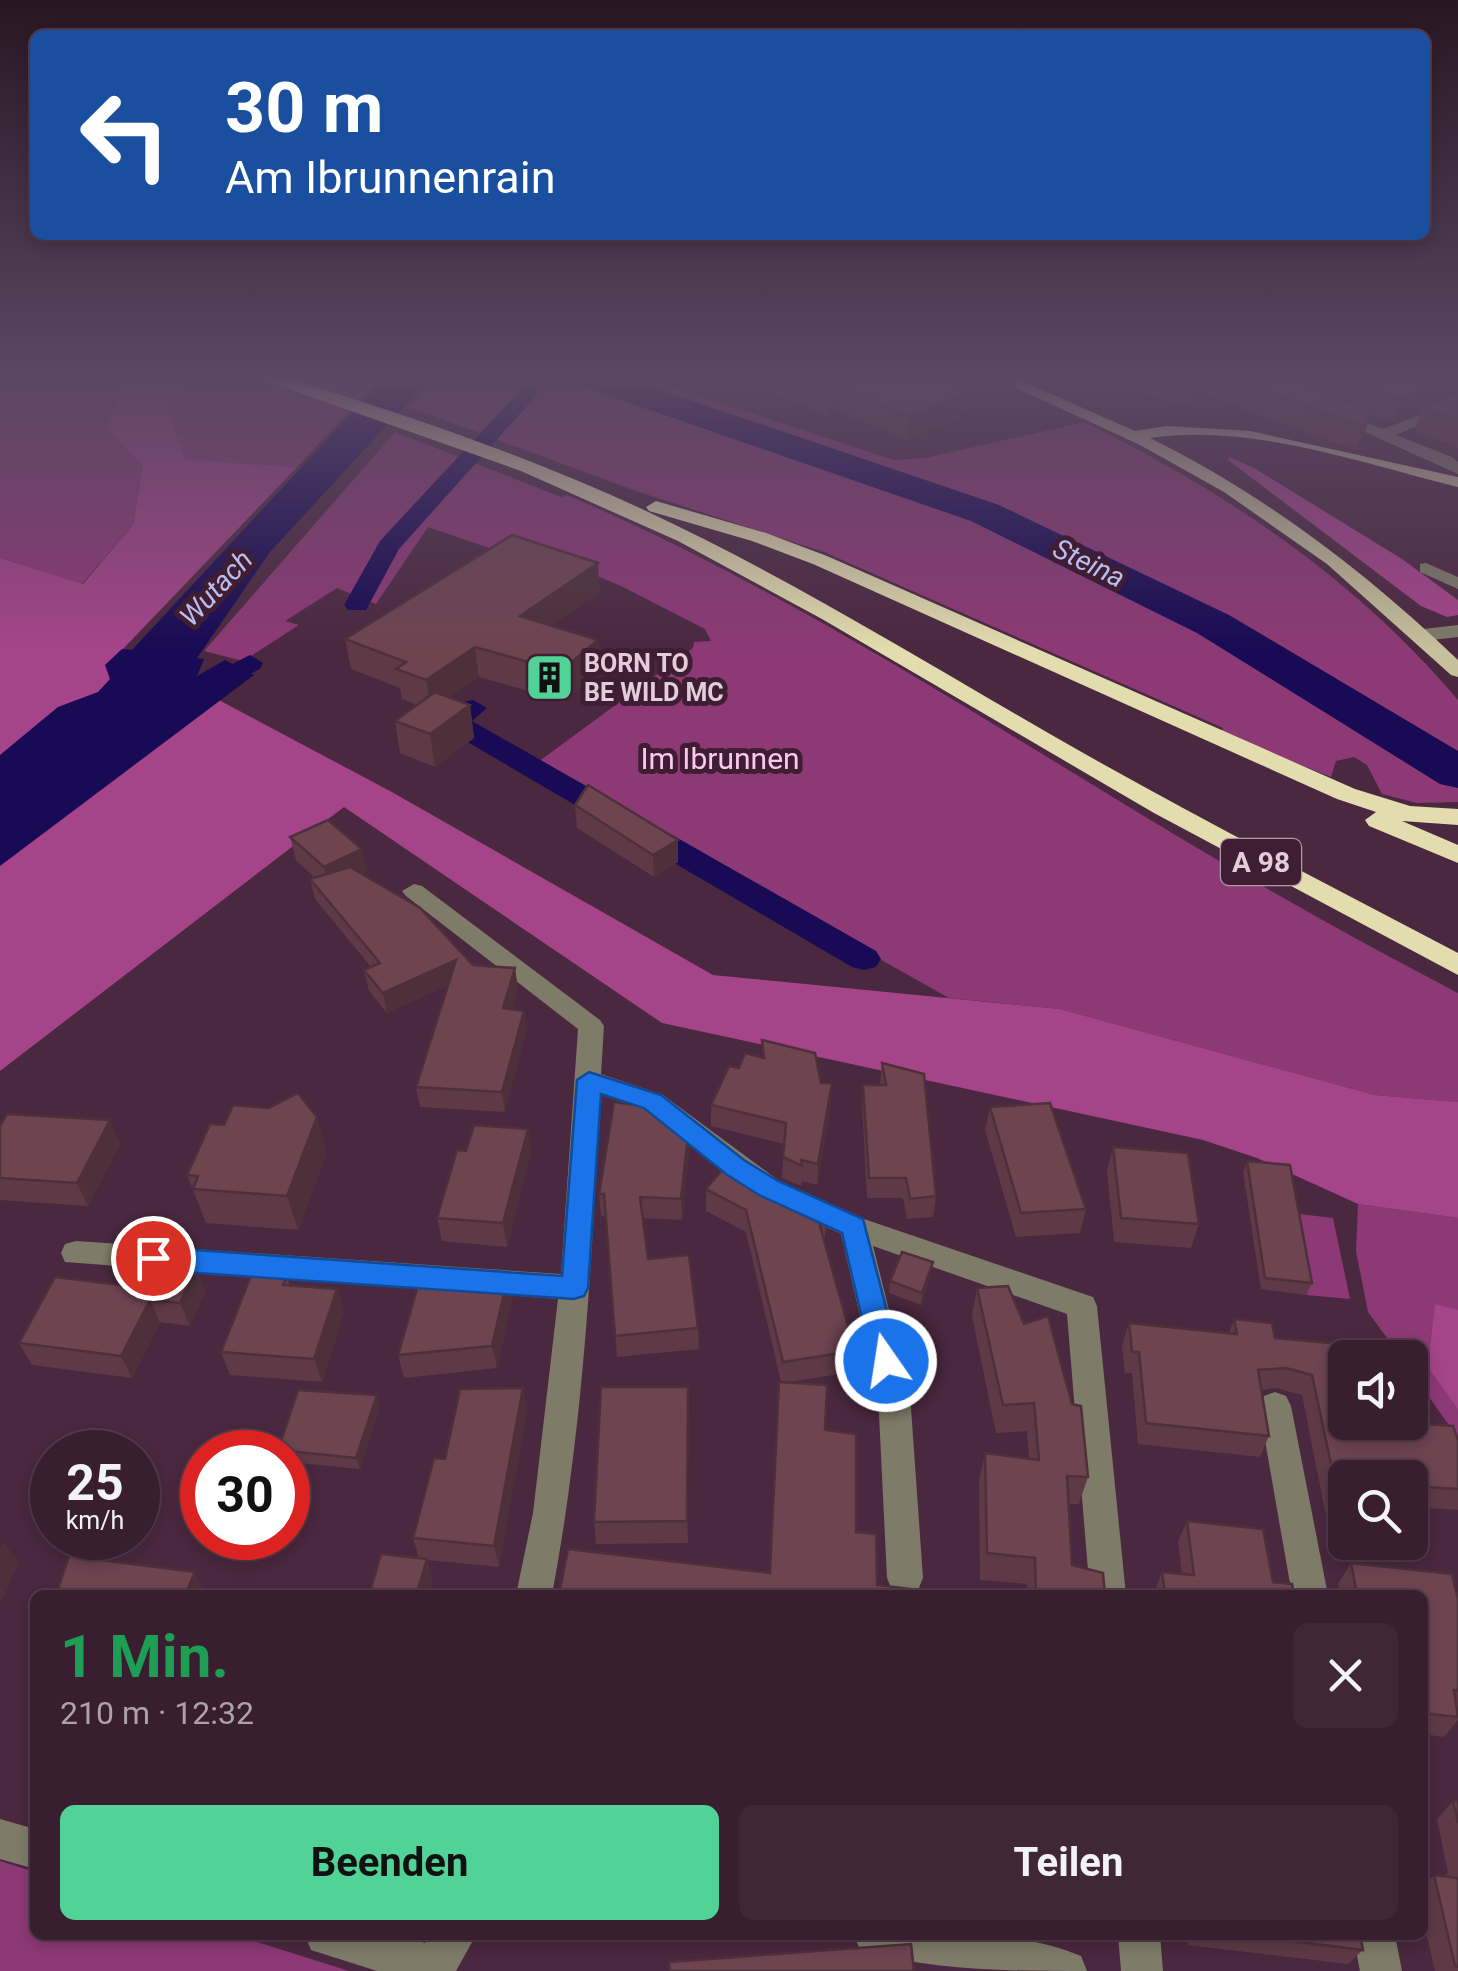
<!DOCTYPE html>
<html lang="de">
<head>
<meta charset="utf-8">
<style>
	body { margin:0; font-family:Roboto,sans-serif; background:#3f2737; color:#f1f3f6; height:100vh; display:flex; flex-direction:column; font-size:38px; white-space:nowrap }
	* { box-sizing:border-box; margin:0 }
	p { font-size:32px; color:#aba2aa }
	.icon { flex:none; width:55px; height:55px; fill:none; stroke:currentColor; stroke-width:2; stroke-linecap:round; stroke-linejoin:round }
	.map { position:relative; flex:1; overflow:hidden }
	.sheet { position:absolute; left:30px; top:1590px; width:1398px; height:350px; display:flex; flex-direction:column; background:#381e2f; border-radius:15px; box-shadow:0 5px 15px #0003,0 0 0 2px #523c4b }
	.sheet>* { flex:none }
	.top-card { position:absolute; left:30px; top:30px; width:1400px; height:210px; border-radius:15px; box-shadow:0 5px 15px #0003,0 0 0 2px #523c4b; background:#1a4fa0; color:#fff; overflow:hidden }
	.tools { position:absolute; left:1328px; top:1340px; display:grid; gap:20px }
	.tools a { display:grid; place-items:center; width:100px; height:100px; border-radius:15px; background:#381e2f; box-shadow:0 5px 15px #0003,0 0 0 2px #523c4b; font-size:50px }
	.speed { position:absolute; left:30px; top:1430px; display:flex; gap:20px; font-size:50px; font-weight:700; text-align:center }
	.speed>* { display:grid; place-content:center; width:130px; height:130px; border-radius:50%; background:#381e2f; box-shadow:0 5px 15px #0003,0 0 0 2px #523c4b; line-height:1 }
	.speed small { font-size:25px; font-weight:400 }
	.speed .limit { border:15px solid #d22; background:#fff; color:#111 }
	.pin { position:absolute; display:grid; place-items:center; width:85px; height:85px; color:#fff; margin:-42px; border:5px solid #fff; border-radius:50%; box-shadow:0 2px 10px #0007 }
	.me { position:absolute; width:110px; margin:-55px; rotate:347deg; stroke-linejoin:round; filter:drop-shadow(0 0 8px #0008) }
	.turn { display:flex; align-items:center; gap:35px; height:210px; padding:0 30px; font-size:45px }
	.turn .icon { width:130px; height:130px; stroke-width:2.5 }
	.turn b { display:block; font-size:70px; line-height:85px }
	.round { display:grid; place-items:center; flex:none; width:105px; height:105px; border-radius:15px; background:#3f2737 }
	.head { display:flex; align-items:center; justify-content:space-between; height:170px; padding:0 30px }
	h1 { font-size:60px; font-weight:700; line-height:75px; color:#1e9e55 }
	.action { display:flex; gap:20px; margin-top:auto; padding:20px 30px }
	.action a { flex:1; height:115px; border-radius:15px; background:#51d397; color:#111; font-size:40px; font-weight:700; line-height:115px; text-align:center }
	.action a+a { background:#3f2737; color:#f1f3f6 }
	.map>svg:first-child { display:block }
	.green { fill:#8d3975 }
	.forest { fill:#a54489 }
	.water { fill:#180a54 }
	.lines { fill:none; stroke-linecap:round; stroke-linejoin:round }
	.canal { fill:#180a54; fill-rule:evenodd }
	.river { fill:#180a54; fill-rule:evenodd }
	.minor { fill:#7e7b69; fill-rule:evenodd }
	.major { fill:#c6c09b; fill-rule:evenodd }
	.highway { fill:#e3dcae; fill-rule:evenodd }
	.wall { fill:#5f3a46 }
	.shaded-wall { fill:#4d3039 }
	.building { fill:#6e4451; stroke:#4d3039; stroke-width:2.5 }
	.route { fill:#1a73e8; stroke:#114b97; stroke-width:2.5 }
	.labels { text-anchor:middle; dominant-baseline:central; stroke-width:10; stroke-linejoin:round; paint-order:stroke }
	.far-poi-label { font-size:25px; font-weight:bold; fill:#e3cdda; stroke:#3f1e34; text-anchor:start }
	.far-water-label { font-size:28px; font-style:italic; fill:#b9bef1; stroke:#3f1e34 }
	.shield { fill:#3f1e34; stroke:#b298a8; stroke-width:2.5 }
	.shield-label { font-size:28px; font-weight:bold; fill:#e3cdda }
	.park-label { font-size:30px; fill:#fdc9ea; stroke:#3f1e34 }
</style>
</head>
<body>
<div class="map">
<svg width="1458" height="1971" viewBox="0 0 1458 1971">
	<rect width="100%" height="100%" fill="#4a283f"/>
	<g class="green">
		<polygon points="0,374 127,374 107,428 143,466 133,525 82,584 0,558"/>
		<polygon points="186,374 384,374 297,467 186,461 167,408"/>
		<path d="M437,374H633L894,460L925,458L1084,422C1226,492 1355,578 1458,700V750L1452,757L1458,760V802L1417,803L1382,794L1367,765L1354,757L1336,761L1331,777L1221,733L1223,728L824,552L636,491L409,407Z"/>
		<path d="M395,432L561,497L567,495C759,577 937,690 1116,799C1227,867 1342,933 1458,993V1102L1375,1095L1060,1009L949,998L534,765L693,648L694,642L711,641L705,629L621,586L523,545L501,552L428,527L376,604L337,588L285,621L299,625L243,661L204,651Z"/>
		<polygon points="1358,1204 1458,1218 1458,1438 1410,1370 1410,1358 1401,1357 1368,1312 1356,1251"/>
		<polygon points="1291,1213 1333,1218 1350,1299 1306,1295"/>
		<polygon points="0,1861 35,1872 35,1935 235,1935 349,1971 0,1971"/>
	</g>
	<g class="forest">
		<polygon points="127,374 186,374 167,408 186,460 297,467 123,649 390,791 713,975 1060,1009 1375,1095 1458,1102 1458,1218 1358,1204 1257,1158 1203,1140 662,1023 344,807 0,1071 0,558 83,584 133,525 143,466 107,428"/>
		<polygon points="1229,457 1254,468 1402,559 1458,600 1458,615 1447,617 1421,606 1228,460"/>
		<polygon points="1435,1304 1458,1310 1458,1409 1428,1367"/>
	</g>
	<polygon class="water" points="388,374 434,374 270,552 197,658 204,659 197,676 225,660 254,675 0,866 0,755 58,707 98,692 110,679 105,665 122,649 132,650"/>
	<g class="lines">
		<g class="canal">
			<polygon points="529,386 539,392 536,396 399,549 366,610 348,610 344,605 380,541 522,388"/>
			<polygon points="250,655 263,663 260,669 200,700 186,692 190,686"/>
			<polygon points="473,700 487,708 472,721 876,951 881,959 876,967 864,970 852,967 442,727 438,721 463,702"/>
		</g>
		<polygon class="river" points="561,374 613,374 999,505 1229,615 1458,751 1458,788 1440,784 1197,633 971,521 566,381"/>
		<g class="minor">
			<polygon points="1458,400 1458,409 1396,435 1452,457 1458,462 1458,474 1327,415 1339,412 1383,429"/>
			<polygon points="1426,563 1458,577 1458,589 1420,572 1420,564"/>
			<polygon points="1458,625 1458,637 1423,641 1414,635 1423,629"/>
			<path d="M414,884L422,886L600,1020L604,1026L601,1074L663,1095L778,1180L864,1219L1093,1297L1097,1306L1126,1595H1090L1067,1314L873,1246L910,1394L923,1578L918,1590L906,1595L892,1590L887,1578L878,1394L841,1234L758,1196L643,1109L600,1094C592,1262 583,1430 552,1595H516L533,1513L558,1299L65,1262L61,1253L65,1244L76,1241L561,1274L578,1029L406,896L402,891Z"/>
			<polygon points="1275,1392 1286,1396 1291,1406 1328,1595 1292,1595 1259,1406 1264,1396"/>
			<polygon points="0,1819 35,1829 35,1869 0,1859"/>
			<polygon points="305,1935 398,1935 425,1943 430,1935 476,1935 456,1971 377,1971 311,1950"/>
			<path d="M854,1935C928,1935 1011,1927 1081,1956L1087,1971C1013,1971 931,1971 860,1950Z"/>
			<polygon points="1118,1935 1160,1935 1163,1971 1121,1971"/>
			<polygon points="1353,1935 1395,1935 1402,1971 1360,1971"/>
		</g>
		<path class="major" d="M986,374H1006L1135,431L1167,426L1250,431L1458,477V487C1361,463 1251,423 1150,438C1265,495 1366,572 1458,660V677L1451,675L1327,564L1224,492L1140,445Z"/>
		<g class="highway">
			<path d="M246,374H273C399,412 523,454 642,509C793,579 934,668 1078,750C1203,821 1331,886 1458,953V975L1154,813L822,619L678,541L521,471Z"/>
			<polygon points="656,501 766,533 827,556 1355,789 1410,806 1458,809 1458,825 1402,821 1458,845 1458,863 1369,826 1365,820 1376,812 1337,799 813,564 752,541 649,511 646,507"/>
		</g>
	</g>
	<g class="wall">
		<polygon points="729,374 1064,374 1035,383 1017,375 1014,391 962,413 961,418 907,440 838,411 829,417"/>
		<polygon points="1086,374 1458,374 1458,448 1415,431 1421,411 1392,422 1372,414 1370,419 1368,419 1357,451 1208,396 1187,407"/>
		<polygon points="600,592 551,626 598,640 600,670 564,701 479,677 449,697 470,705 474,738 435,767 400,753 395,721 417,705 402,699 400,688 351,669 345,639"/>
		<polygon points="575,805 678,840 678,862 654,877 577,828"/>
		<polygon points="290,837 367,872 362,874 473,965 518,988 512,1009 524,1011 526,1031 505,1112 420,1107 416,1087 448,985 387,1013 369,991 364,970 371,967 315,899 310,879 315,878 296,860"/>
		<polygon points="762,1040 821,1083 831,1104 817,1185 802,1181 801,1186 782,1178 784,1144 711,1126 711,1105 739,1068 762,1057"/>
		<polygon points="882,1063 936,1196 933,1217 907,1219 903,1198 867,1198 862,1105 863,1085 880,1085"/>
		<polygon points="990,1107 1086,1209 1080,1233 1016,1237 985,1130"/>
		<polygon points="0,1126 120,1144 88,1206 0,1200"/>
		<polygon points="689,1127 689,1149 682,1220 643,1218 648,1259 698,1328 699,1349 617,1357 606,1216 601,1216 599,1194"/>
		<polygon points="1113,1147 1199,1224 1191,1248 1114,1242 1107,1171"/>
		<polygon points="327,1152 298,1230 206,1223 187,1175"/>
		<polygon points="531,1152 507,1247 442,1241 437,1218"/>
		<polygon points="1247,1161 1312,1283 1306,1295 1261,1289 1243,1172"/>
		<polygon points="706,1189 815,1209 827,1215 825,1237 823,1237 855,1351 853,1372 788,1382 825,1430 856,1532 877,1585 770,1573 781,1382 746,1232 706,1211"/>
		<polygon points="931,1273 921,1305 889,1293 890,1281"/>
		<polygon points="287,1276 290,1286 337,1289 344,1312 322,1382 230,1375 221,1352"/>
		<polygon points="508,1276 512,1299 497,1368 404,1378 398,1355 456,1282"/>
		<polygon points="137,1287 206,1291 190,1326 160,1322 132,1378 32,1365 19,1343"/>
		<polygon points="977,1288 1088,1477 1079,1504 1069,1504 1072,1565 1105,1595 1027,1595 1027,1584 980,1580 979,1481 985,1453 1029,1458 1027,1431 996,1433 972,1316"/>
		<polygon points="1234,1319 1275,1338 1342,1344 1345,1422 1458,1440 1458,1510 1413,1507 1410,1513 1410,1478 1345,1478 1345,1523 1327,1521 1302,1395 1276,1388 1262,1390 1269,1436 1260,1457 1138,1444 1132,1373 1125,1373 1122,1345 1129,1323 1229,1333"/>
		<polygon points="688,1387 688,1543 596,1544 594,1522"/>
		<polygon points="523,1388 527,1410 499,1567 427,1560 432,1580 428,1595 369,1595 419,1558 413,1538 445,1459"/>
		<polygon points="380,1406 360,1469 288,1462 288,1452 279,1452 278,1450"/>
		<polygon points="1187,1521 1273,1582 1294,1595 1154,1595 1154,1592 1162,1572 1182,1574 1178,1541"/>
		<polygon points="1351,1563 1458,1599 1458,1720 1444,1737 1422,1734 1422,1595 1340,1595 1338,1584"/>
		<polygon points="1453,1801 1458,1801 1458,1971 1435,1971 1422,1915 1422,1887 1434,1875 1444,1876 1448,1873 1437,1819"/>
		<polygon points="1187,1935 1360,1935 1363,1950 1348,1964 1188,1945"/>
	</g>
	<g class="shaded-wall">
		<polygon points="1002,374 1017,374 1014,391 962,413 961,418 907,440 909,416 958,392"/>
		<polygon points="1036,374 1064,374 1035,383"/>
		<polygon points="1210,374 1212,374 1208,396 1187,407 1192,384"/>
		<polygon points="1458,377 1458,398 1422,407 1421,411 1392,422 1399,399"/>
		<polygon points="839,387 838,411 829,417 830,394"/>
		<polygon points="1371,411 1364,435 1357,451 1364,427"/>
		<polygon points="598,563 600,592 523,646 520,616"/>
		<polygon points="598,640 600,670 564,701 561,671"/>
		<polygon points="475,647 479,677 431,710 426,680"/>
		<polygon points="470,705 474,738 435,767 430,734"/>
		<polygon points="678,840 678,862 654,877 653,855"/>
		<polygon points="362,849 367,872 330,890 324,867"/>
		<polygon points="456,960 460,980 387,1013 383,993"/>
		<polygon points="515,968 518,988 506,1028 503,1008"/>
		<polygon points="524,1011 526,1031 505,1112 502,1092"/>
		<polygon points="832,1083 831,1104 817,1185 818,1164"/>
		<polygon points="317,1117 327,1152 298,1230 287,1196"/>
		<polygon points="110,1120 120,1144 88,1206 77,1183"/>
		<polygon points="689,1127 689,1149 682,1220 681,1199"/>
		<polygon points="528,1129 531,1152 507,1247 503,1223"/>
		<polygon points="933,1262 931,1273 921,1305 922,1293"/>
		<polygon points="196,1268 206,1291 190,1326 180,1303"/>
		<polygon points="508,1276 512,1299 497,1368 492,1346"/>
		<polygon points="337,1289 344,1312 322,1382 314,1359"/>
		<polygon points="150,1300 160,1322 132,1378 121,1356"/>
		<polygon points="688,1387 689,1409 688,1543 687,1521"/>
		<polygon points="523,1388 527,1410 499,1567 494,1546"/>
		<polygon points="377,1395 380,1406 360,1469 356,1458"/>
		<polygon points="4,1542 19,1563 0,1605 0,1550"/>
		<polygon points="427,1559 432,1580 428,1595 416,1595"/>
		<polygon points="195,1572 205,1593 204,1595 185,1595"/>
	</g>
	<g class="building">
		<polygon points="784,374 1002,374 958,392 964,394 909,416 839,387 830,394"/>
		<polygon points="1162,374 1210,374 1192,384"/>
		<polygon points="1217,374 1281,374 1371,411 1364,427"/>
		<polygon points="1320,374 1458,374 1458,377 1399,399 1379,391 1377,396"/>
		<polygon points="1458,393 1458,421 1422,407"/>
		<polygon points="512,535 598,563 520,616 598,640 561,671 475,647 426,680 396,669 406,662 345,639"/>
		<polygon points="435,692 470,705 430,734 395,721"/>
		<polygon points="588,785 678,840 653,855 575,805"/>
		<polygon points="328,820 362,849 324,867 290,837"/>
		<polygon points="350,867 420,908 473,965 515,968 503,1008 524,1011 502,1092 416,1087 456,960 383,993 364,970 380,963 310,879"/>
		<polygon points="762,1040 815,1053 821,1083 832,1083 818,1164 801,1160 802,1166 783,1157 786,1123 711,1105 729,1066 739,1068 745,1053 764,1058"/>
		<polygon points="882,1063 924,1074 936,1196 910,1199 906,1178 869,1178 863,1085 886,1085"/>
		<polygon points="298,1093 317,1117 287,1196 193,1189 198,1176 187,1175 210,1124 224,1125 233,1105 269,1108"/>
		<polygon points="614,1102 665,1109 689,1127 681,1199 640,1197 648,1259 689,1255 698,1328 615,1336 604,1194 599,1194"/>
		<polygon points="1050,1103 1086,1209 1021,1213 990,1107"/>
		<polygon points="7,1114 110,1120 77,1183 0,1178 0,1126"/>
		<polygon points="474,1125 528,1129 503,1223 437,1218 457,1150 466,1151"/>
		<polygon points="1113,1147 1188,1153 1199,1224 1121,1218"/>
		<polygon points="1247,1161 1290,1165 1312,1283 1265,1278"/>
		<polygon points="727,1164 813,1203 815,1209 827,1215 817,1215 855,1351 783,1362 746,1210 706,1189"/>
		<polygon points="902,1252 933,1262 922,1293 890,1281"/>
		<polygon points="150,1263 196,1268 180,1303 150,1300 121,1356 19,1343 55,1277 137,1287"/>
		<polygon points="252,1273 287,1276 283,1285 337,1289 314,1359 221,1352"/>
		<polygon points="458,1273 508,1276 492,1346 398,1355 420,1279 456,1282"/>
		<polygon points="1008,1286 1024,1324 1048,1316 1072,1404 1081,1406 1088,1477 1067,1476 1072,1565 1103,1573 1105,1595 1036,1595 1035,1558 987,1553 985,1453 1039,1460 1034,1403 1003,1405 977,1288"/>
		<polygon points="1234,1319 1272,1323 1275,1338 1342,1344 1345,1359 1345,1422 1398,1422 1453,1426 1458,1440 1458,1489 1410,1486 1410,1478 1345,1478 1345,1501 1339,1501 1312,1375 1286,1368 1258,1370 1269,1436 1146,1423 1139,1352 1132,1352 1129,1323 1237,1334"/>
		<polygon points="779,1382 827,1385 825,1430 856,1434 856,1532 876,1534 877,1585 944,1593 944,1595 559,1595 568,1549 770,1573"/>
		<polygon points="601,1387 688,1387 687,1521 594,1522"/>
		<polygon points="523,1388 494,1546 413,1538 434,1458 445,1459 460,1389"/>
		<polygon points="298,1390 377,1395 356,1458 278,1450"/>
		<polygon points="1187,1521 1263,1529 1273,1582 1292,1584 1294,1595 1165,1595 1162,1572 1194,1575"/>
		<polygon points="381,1554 427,1559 416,1595 369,1595"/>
		<polygon points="69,1556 195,1572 185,1595 56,1595"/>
		<polygon points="1351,1563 1452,1574 1458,1599 1458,1691 1454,1690 1458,1717 1422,1713 1422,1595 1357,1595"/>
		<polygon points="274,1590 308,1595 272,1595"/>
		<polygon points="1453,1801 1458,1801 1458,1823"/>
		<polygon points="1434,1875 1458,1878 1458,1967 1455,1966"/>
		<polygon points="1243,1935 1360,1935 1363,1950"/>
		<polygon points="911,1944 914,1971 670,1971 669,1962"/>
	</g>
	<linearGradient id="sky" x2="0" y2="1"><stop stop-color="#291623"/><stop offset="0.58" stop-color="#5a4863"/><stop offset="1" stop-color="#5a4863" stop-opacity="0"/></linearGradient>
	<rect width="1458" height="650" fill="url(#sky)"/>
	<polygon class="route" points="589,1072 661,1095 744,1160 778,1181 863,1219 900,1361 896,1370 886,1373 876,1370 872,1361 842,1233 759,1195 726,1174 644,1108 601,1094 588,1288 584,1296 574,1299 153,1270 143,1266 139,1258 143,1251 153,1247 562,1276 577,1080"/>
	<defs>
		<symbol id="building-square" viewBox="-11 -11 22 22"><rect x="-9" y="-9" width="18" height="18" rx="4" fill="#51d397" stroke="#3f1e34"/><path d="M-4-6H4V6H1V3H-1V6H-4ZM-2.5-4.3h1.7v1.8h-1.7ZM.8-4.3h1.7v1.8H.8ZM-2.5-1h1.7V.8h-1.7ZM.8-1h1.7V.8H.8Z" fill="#111"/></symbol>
	</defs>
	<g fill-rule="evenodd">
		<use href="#building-square" x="522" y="650" width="55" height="55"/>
	</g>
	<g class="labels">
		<g class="far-poi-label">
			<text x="584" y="663">BORN TO<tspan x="584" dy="29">BE WILD MC</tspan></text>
		</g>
		<g class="far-water-label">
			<text transform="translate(1089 563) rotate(26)">Steina</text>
			<text transform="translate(216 588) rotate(-47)">Wutach</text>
		</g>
		<rect class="shield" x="1221" y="839" width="80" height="46" rx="8"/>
		<g class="shield-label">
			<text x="1261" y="862">A 98</text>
		</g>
		<g class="park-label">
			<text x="720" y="758">Im Ibrunnen</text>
		</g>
	</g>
</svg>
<div class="tools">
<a><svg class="icon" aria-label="sound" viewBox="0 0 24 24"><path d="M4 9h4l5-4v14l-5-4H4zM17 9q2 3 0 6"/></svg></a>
<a><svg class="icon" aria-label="search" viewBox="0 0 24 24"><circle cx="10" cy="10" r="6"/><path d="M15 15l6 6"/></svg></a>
</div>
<div class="speed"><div>25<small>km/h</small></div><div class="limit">30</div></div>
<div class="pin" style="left:153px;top:1258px;background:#d93025"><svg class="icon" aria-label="arrive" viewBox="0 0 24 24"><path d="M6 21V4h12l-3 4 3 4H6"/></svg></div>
<svg class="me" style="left:886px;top:1361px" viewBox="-20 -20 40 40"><circle r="17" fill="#1a73e8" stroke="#fff" stroke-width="3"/><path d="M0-11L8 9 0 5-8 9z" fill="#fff"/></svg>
<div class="top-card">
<div class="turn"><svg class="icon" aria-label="left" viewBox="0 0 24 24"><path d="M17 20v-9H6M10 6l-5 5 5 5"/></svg><div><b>30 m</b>Am Ibrunnenrain</div></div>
</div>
<section class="sheet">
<div class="head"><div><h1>1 Min.</h1><p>210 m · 12:32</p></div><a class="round"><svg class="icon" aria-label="close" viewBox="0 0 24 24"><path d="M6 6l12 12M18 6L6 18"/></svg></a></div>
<div class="action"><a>Beenden</a><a>Teilen</a></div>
</section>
</div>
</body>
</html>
